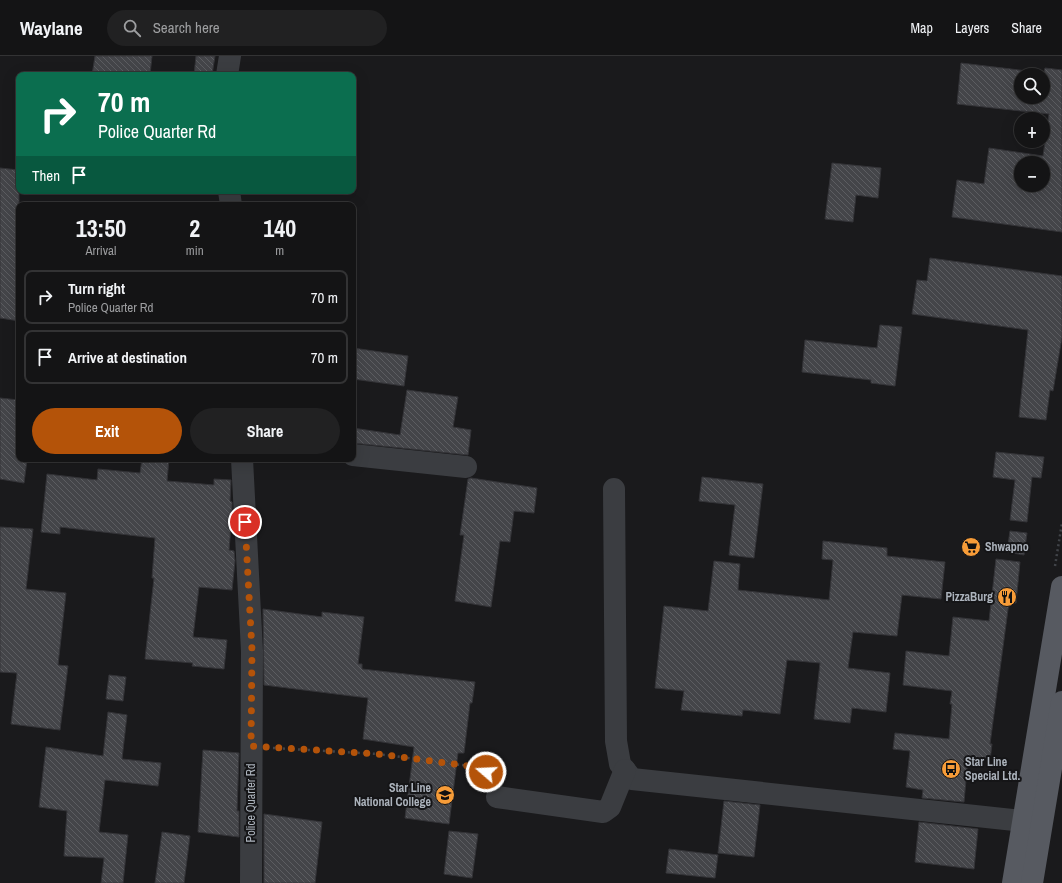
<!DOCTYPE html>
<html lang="en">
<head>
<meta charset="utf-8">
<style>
	body { margin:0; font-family:"Archivo Narrow",sans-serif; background:#212122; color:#f1f3f6; height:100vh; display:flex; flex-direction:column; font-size:15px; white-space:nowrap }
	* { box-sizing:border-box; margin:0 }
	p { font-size:13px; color:#9d9ea0 }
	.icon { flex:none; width:22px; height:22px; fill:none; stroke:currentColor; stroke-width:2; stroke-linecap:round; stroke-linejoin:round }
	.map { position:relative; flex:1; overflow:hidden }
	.sheet { position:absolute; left:16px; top:146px; width:340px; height:260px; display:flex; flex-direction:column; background:#141415; border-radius:8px; box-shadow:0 4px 16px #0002,0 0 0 1px #333334 }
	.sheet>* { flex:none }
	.guide { position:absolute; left:16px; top:16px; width:340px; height:122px; border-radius:8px; box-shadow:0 4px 16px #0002,0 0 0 1px #333334; background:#0b6e4f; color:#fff; overflow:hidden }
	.buttons { position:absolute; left:1014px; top:12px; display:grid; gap:8px }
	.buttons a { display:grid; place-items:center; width:36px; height:36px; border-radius:50%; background:#141415; box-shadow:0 4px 16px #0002,0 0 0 1px #333334; font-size:20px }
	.pin { position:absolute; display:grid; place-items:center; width:34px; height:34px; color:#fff; margin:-17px; border:2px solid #fff; border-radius:50%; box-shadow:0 1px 4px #0007 }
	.me { position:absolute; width:44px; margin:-22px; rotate:289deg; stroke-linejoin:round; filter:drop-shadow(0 0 3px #0008) }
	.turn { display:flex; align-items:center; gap:14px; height:84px; padding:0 16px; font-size:18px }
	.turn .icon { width:52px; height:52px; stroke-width:2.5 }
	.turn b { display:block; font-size:28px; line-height:34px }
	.then { display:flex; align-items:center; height:38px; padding:0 16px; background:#0003; gap:8px; font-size:15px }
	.eta { display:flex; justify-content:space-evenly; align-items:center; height:68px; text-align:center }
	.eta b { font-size:24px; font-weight:700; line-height:28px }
	.primary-button { display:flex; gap:8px; margin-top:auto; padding:8px 16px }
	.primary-button a { flex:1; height:46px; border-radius:24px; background:#b45309; color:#fff; font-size:16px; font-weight:700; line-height:46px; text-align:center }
	.primary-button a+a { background:#212122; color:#f1f3f6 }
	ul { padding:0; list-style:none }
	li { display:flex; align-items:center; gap:12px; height:54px; margin:0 8px 6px; padding:0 8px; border:2px solid #333334; border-radius:8px }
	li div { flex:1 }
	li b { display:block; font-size:15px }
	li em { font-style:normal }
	header { display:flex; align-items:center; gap:24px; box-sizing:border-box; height:56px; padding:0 20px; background:#141415; border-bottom:1px solid #333334 }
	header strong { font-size:19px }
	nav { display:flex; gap:22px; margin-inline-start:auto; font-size:14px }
	.search { width:280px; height:36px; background:#212122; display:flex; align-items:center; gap:10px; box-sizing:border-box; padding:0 14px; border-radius:22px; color:#9d9ea0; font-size:15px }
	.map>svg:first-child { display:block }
	.building { fill:url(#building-back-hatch); stroke:#343438; fill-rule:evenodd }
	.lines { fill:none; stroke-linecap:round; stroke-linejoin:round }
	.path { stroke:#414449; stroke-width:2.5; stroke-dasharray:2 3; stroke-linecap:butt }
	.minor { stroke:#3b3d41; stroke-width:22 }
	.major { stroke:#575a61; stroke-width:22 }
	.route { stroke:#b45309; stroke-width:7; stroke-dasharray:0 12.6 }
	.labels { text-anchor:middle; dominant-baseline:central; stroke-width:4; stroke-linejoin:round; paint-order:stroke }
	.poi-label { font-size:12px; font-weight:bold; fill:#acb3bc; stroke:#151517; text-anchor:start }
	.street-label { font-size:12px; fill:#acb3bc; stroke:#151517 }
</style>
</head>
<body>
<header>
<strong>Waylane</strong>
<div class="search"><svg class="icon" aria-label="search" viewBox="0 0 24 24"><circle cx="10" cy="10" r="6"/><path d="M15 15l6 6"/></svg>Search here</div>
<nav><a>Map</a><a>Layers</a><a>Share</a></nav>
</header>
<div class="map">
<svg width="1062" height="827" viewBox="0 0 1062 827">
	<defs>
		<pattern id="building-back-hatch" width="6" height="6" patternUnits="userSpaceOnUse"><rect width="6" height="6" fill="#444549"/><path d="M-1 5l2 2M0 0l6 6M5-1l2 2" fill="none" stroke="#5c5d61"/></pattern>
	</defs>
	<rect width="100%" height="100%" fill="#1a1a1c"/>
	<g class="building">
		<polygon points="95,0 152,0 150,19 92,19"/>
		<polygon points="196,0 215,0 212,19 194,19"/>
		<path d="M961,7L1044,17L1045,12L1062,14V176L952,161L957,124L984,128L989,92L1043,100L1049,58L957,48ZM1021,19H1043V41H1021ZM1021,107H1043V129H1021Z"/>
		<polygon points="832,107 881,112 878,142 856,139 853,166 825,163"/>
		<polygon points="0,112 19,114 19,265 0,262"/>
		<polygon points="930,202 1062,220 1062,281 1053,335 1050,334 1046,364 1019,361 1028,274 912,258 917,224 927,225"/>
		<polygon points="880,269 902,271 895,330 871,327 871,324 802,316 805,284 877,292"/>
		<polygon points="353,292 408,300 404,330 353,323"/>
		<polygon points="407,334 458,341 453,371 471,374 468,399 353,387 353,372 400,379"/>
		<polygon points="0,342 19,344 19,403 27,404 24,427 0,423"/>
		<polygon points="996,396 1044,401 1041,422 1032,421 1027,466 1010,464 1015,424 993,421"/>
		<polygon points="142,403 169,403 167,425 214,429 214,423 231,424 230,445 232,446 232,458 229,494 234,495 235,505 232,534 199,531 193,581 227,584 224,613 192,610 193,607 145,603 154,522 152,522 155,482 60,471 60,478 41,476 47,418 97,424 98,413 140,417"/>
		<polygon points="702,421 763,428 754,502 729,499 735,449 699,445"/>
		<polygon points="471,422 537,432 534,457 514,455 510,486 500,485 491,551 455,545 464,479 460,479 468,423"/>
		<polygon points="0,471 33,473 26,533 66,537 58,609 68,610 60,674 11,668 17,617 0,616"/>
		<polygon points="1010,475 1027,477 1024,499 1007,496"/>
		<polygon points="823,485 887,492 887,500 945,506 941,543 902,539 897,580 853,576 848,612 890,617 886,656 852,652 850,667 814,663 820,607 787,604 780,658 743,654 742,660 681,654 684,635 655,632 664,550 708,555 714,505 740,508 738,534 829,544 833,504 822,503"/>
		<polygon points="996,503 1020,506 1016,547 1009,546 990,688 992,688 990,704 968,702 964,746 922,742 923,734 906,731 910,695 893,693 895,677 949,683 952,648 950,648 952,635 903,629 906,595 949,600 953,561 989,565"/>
		<polygon points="263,553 322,561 322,556 364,561 358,608 362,608 362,613 475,626 472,647 470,647 464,697 458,697 449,768 405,762 414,691 363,683 368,642 264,629"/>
		<polygon points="109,619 126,621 123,645 106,643"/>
		<polygon points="108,656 127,659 122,703 161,707 158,730 105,724 99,776 128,779 123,827 101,827 104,802 64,800 67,755 39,751 46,691 103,700"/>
		<polygon points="203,694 239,697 237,755 239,755 239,781 198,776"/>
		<polygon points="724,745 760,749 754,801 718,797"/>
		<polygon points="264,758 322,766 315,827 264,827"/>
		<polygon points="919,766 978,773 974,813 915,806"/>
		<polygon points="449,775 478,778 472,822 444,818"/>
		<polygon points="162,776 190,780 184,827 155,827"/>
		<polygon points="669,793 718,799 715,822 666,817"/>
	</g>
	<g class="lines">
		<g class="path">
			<polyline points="1055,510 1062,467"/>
			<polyline points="273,692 378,698 477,711 486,716 490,721"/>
		</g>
		<g class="minor">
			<polyline points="227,19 230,0"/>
			<polyline points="229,135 231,149"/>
			<polyline points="353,399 466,411"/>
			<polyline points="242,403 252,595 251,827"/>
			<polyline points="614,433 616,685 620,708 632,723 1023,765"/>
			<polyline points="497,741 603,756 610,751 625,714"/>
		</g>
		<g class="major">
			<polyline points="1013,827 1062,531"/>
			<polyline points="1032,827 1062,646"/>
		</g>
	</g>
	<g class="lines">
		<polyline class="route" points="245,466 252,594 251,690 378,698 477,711 486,716"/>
	</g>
	<defs>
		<symbol id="supermarket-disc" viewBox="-11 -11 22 22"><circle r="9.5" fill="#f79c38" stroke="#151517"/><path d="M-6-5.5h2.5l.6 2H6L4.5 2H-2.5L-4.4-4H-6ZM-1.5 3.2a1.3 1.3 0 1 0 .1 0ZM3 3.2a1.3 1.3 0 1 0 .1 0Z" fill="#111"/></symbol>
		<symbol id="restaurant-disc" viewBox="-11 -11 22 22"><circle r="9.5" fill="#f79c38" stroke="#151517"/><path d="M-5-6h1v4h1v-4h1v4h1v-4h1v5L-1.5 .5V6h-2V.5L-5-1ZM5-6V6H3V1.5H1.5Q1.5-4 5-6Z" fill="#111"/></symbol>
		<symbol id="bus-disc" viewBox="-11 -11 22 22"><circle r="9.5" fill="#f79c38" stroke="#151517"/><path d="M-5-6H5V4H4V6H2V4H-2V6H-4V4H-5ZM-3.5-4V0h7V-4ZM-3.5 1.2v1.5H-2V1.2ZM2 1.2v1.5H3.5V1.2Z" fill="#111"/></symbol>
		<symbol id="university-disc" viewBox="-11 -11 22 22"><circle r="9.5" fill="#f79c38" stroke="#151517"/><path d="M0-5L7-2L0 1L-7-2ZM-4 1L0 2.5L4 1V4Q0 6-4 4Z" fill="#111"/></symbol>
	</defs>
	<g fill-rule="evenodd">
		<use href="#supermarket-disc" x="960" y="480" width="22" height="22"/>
		<use href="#restaurant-disc" x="996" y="530" width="22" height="22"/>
		<use href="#bus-disc" x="940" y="702" width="22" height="22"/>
		<use href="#university-disc" x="434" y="728" width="22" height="22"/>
	</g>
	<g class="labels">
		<g class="poi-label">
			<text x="985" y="491">Shwapno</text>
			<text x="993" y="541" text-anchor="end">PizzaBurg</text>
			<text x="965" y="706">Star Line<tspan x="965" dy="14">Special Ltd.</tspan></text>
			<text x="431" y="732" text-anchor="end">Star Line<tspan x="431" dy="14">National College</tspan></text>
		</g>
		<g class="street-label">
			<text transform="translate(251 747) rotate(-90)">Police Quarter Rd</text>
		</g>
	</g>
</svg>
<div class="buttons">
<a><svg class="icon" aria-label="search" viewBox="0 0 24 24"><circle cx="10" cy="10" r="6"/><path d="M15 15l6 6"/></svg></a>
<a>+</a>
<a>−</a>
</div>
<div class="pin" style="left:245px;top:466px;background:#d93025"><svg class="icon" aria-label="arrive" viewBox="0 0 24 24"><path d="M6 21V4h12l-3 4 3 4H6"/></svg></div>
<svg class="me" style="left:486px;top:716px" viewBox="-20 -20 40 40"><circle r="17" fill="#b45309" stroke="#fff" stroke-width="3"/><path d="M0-11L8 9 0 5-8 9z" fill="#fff"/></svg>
<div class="guide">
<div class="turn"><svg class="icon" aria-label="right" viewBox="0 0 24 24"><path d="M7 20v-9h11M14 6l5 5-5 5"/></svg><div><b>70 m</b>Police Quarter Rd</div></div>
<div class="then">Then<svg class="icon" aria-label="arrive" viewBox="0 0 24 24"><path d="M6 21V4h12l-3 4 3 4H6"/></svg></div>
</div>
<section class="sheet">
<div class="eta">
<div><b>13:50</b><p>Arrival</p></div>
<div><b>2</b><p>min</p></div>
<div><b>140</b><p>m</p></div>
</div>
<ul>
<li><svg class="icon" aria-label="right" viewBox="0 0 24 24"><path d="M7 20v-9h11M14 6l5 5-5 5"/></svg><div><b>Turn right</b><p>Police Quarter Rd</p></div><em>70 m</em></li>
<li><svg class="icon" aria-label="arrive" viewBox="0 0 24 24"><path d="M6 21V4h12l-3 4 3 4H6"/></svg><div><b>Arrive at destination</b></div><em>70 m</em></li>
</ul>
<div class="primary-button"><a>Exit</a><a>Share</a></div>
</section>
</div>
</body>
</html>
